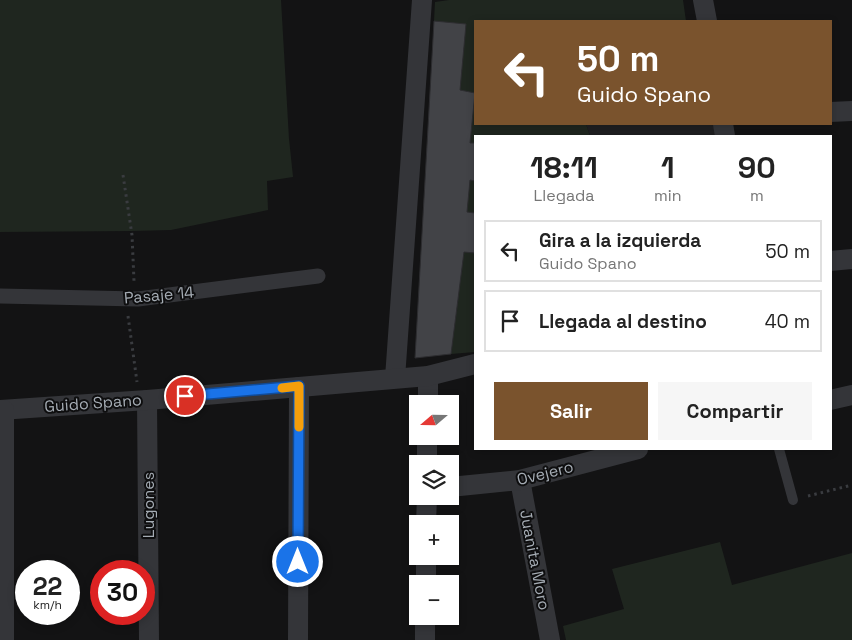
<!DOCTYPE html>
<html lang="es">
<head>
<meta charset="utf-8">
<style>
	body { margin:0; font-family:"Space Grotesk",sans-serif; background:#f6f6f6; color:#222; height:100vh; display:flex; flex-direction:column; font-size:19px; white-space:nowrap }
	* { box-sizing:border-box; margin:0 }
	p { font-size:16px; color:#767676 }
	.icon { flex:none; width:28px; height:28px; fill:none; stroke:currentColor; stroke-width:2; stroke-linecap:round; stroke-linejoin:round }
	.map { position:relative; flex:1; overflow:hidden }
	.drawer { position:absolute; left:474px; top:135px; width:358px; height:315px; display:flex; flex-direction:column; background:#fff; border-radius:0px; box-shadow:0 2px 8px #0003 }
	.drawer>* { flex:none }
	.banner { position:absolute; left:474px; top:20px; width:358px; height:105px; border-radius:0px; box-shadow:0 2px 8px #0003; background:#7a532d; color:#fff; overflow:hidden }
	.needle { width:32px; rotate:250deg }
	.tools { position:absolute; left:409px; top:395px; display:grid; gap:10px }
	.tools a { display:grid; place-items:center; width:50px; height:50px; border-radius:0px; background:#fff; box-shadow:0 2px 8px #0003; font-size:25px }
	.speed { position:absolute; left:15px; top:560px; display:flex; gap:10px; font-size:25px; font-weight:700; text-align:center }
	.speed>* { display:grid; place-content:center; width:65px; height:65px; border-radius:50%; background:#fff; box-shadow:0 2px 8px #0003; line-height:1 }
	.speed small { font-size:12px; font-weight:400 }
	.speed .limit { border:8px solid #d22; background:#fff; color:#111 }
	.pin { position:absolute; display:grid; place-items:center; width:42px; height:42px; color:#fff; margin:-21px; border:2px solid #fff; border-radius:50%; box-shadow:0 1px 5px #0007 }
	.me { position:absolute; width:55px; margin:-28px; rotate:0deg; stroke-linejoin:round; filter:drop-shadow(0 0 4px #0008) }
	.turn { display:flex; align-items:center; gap:18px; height:105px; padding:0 20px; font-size:22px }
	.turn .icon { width:65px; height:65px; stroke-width:2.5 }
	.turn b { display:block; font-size:35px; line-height:42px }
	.eta { display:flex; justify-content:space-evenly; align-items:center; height:85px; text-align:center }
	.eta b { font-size:30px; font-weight:800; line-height:35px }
	.cta { display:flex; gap:10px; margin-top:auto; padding:10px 20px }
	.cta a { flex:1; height:58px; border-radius:0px; background:#7a532d; color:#fff; font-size:20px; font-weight:800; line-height:58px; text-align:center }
	.cta a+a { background:#f6f6f6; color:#222 }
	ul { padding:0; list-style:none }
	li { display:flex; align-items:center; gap:15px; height:62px; margin:0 10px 8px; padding:0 10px; border:2px solid #e0e0e0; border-radius:0px }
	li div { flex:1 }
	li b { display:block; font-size:19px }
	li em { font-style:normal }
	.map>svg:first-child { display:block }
	.built { fill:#1f1f21 }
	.green { fill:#1f261f }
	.building { fill:#424347; stroke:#2d2d30 }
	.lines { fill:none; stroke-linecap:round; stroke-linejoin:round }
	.path { stroke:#3a3c40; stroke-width:3; stroke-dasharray:2.5 4; stroke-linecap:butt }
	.service { stroke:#343539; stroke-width:10 }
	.pedestrian { stroke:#343539; stroke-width:15 }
	.minor { stroke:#343539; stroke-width:20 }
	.route-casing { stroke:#114b97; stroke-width:12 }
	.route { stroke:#1a73e8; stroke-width:9 }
	.slow { stroke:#f59e0b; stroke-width:9 }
	.labels { text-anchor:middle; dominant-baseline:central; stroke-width:4; stroke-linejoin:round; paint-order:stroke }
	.street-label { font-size:16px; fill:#a5acb4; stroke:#0e0e0f }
</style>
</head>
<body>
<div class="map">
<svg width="852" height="640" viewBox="0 0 852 640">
	<rect width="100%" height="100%" fill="#131314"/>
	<polygon class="built" points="586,124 715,124 719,136 590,136"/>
	<g class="green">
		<polygon points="0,0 281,0 289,139 293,177 267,181 268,210 171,230 132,231 0,232"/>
		<polygon points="449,0 683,0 686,21 475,21 475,124 586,124 590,136 475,136 475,143 470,143 475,93 460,90 466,25 434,21 435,2"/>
		<polygon points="470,180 475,181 475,213 467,212"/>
		<polygon points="464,252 475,253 475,352 451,354"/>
		<polygon points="720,542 732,585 852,553 852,640 566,640 563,626 624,609 612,569"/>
	</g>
	<polygon class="building" points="434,21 466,24 460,90 475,93 470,143 475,143 475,181 470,180 467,212 475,213 475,253 464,252 451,354 415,358"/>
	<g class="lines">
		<g class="path">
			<polyline points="123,175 132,235 134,281"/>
			<polyline points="128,316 137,382"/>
			<polyline points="808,496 852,485"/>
		</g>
		<polyline class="service" points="779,449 793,500"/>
		<polyline class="pedestrian" points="0,296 138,299 318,276"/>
		<g class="minor">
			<polyline points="703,0 707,21"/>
			<polyline points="830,112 852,111"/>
			<polyline points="723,124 725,136"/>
			<polyline points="830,261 852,259"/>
			<polyline points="395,378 422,0"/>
			<polyline points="147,400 149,640"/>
			<polyline points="830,400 852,395"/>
			<polyline points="428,404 428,376"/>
			<polyline points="0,410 147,400 428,376 475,364"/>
			<polyline points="4,410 4,640"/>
			<polyline points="427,464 427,436"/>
			<polyline points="520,480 550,640"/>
			<polyline points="450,487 520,480 638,449"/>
			<polyline points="426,524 427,496"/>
			<polyline points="426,584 426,556"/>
			<polyline points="298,640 299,387"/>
			<polyline points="425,640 425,616"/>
		</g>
	</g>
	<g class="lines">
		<defs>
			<polyline id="route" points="185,396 299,386 298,562"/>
		</defs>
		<use href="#route" class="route-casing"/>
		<use href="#route" class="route"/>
		<polyline class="slow" points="282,388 299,386 299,427"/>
	</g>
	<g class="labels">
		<g class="street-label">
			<text transform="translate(159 295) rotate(-5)">Pasaje 14</text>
			<text transform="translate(93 403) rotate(-4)">Guido Spano</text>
			<text transform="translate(545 473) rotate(-14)">Ovejero</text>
			<text transform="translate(148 505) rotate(-90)">Lugones</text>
			<text transform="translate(535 560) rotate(79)">Juanita Moro</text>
		</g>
	</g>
</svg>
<div class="tools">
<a><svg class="needle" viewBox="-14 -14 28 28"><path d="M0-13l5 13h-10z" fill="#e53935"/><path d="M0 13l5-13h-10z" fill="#767676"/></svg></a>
<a><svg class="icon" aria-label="layers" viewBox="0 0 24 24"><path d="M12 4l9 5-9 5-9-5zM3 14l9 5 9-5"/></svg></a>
<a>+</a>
<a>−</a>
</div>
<div class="speed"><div>22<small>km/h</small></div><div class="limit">30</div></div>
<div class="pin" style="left:185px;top:396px;background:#d93025"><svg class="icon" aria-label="arrive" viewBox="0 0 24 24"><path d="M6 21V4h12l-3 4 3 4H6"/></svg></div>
<svg class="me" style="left:298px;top:562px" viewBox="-20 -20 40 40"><circle r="17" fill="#1a73e8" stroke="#fff" stroke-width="3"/><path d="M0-11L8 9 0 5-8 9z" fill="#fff"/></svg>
<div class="banner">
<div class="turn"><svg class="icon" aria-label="left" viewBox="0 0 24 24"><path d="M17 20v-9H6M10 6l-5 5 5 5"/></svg><div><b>50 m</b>Guido Spano</div></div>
</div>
<section class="drawer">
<div class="eta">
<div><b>18:11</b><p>Llegada</p></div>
<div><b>1</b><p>min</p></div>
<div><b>90</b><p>m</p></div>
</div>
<ul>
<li><svg class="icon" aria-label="left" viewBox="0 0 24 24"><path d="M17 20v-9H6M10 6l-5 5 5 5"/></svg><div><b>Gira a la izquierda</b><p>Guido Spano</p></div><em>50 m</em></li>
<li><svg class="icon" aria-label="arrive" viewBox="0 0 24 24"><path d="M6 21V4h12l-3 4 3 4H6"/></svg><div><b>Llegada al destino</b></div><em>40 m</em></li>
</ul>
<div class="cta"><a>Salir</a><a>Compartir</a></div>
</section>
</div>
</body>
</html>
